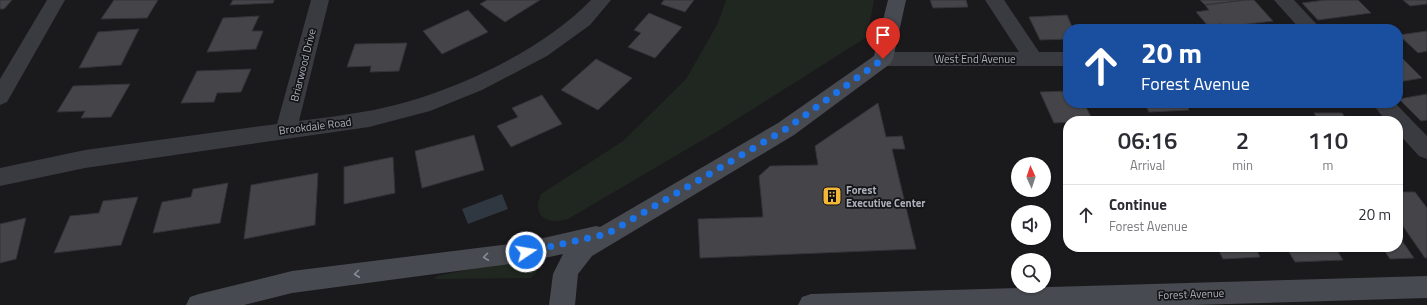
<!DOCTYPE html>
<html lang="en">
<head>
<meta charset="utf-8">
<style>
	body { margin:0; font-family:"Titillium Web",sans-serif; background:#f2f2f3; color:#2b2b33; height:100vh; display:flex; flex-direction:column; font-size:15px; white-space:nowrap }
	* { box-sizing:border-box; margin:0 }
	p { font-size:13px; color:#7c7c81 }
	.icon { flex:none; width:22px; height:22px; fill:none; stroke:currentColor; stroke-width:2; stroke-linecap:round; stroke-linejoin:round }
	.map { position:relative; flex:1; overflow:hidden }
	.side { position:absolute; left:1063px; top:116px; width:340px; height:136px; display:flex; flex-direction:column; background:#fff; border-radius:16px; box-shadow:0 1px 3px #0004 }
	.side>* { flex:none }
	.top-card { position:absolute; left:1063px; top:24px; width:340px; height:84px; border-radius:16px; box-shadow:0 1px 3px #0004; background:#1a4fa0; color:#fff; overflow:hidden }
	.needle { width:26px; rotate:357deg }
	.controls { position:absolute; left:1011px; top:157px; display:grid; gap:8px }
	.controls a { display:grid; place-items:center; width:40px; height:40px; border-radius:50%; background:#fff; box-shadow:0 1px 3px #0004; font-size:20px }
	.pin { position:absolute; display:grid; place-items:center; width:34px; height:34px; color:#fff; margin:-41px -17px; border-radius:50% 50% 50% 0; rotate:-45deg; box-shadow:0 0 4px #0007 }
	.pin .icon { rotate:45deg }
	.me { position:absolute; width:44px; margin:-22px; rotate:78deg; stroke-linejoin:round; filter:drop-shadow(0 0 3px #0008) }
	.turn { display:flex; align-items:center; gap:14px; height:84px; padding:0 12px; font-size:18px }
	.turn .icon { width:52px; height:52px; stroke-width:2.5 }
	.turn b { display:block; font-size:28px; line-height:34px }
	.eta { display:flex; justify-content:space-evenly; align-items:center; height:68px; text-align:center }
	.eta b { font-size:24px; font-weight:600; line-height:28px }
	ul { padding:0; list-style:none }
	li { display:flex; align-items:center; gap:12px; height:60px; padding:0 12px; border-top:1px solid #e1e1e2 }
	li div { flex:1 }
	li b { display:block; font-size:15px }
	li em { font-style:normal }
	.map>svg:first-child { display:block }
	.green { fill:#1f2720 }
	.water { fill:#2f3840 }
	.building { fill:#444449; stroke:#343338 }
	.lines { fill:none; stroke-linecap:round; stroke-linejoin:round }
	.street { fill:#3a3b41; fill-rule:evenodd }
	.secondary { fill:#484a51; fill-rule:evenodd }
	.oneway { stroke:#898c96 }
	.route { stroke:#1a73e8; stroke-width:7; stroke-dasharray:0 12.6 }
	.labels { text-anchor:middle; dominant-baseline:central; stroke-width:3.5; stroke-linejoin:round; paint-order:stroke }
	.street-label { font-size:11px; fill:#acb0bb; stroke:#141417 }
	.poi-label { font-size:11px; font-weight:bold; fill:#acb0bb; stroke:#141417; text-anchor:start }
</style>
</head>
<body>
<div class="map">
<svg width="1427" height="305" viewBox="0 0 1427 305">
	<rect width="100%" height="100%" fill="#1a191c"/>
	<g class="green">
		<path d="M726,0H874L867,37L718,131L568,219C548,225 531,217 541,194L623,141L686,79L717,25Z"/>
		<polygon points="533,257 539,260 536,273 531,278 434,279 437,276"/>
	</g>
	<polygon class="water" points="502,194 508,209 468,224 462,209"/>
	<g class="building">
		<polygon points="0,0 12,0 4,9 0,9"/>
		<polygon points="114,0 158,0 147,18 101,19"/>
		<polygon points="233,0 274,0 273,3 230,5"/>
		<polygon points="487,0 540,0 505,22 480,4"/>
		<polygon points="664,0 694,0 685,12 661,4"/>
		<polygon points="930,0 966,0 968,7 933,8"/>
		<polygon points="1200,0 1246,0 1205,5"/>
		<polygon points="1246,0 1254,0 1273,21 1224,27 1221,24 1208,26 1196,12 1209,10 1205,5"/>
		<polygon points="1325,0 1358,0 1371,13 1318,20 1302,3"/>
		<polygon points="1403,0 1427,0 1427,4 1410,6"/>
		<polygon points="468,10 488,32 442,54 423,31"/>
		<polygon points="649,13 682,27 655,58 628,47 641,33 634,30"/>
		<polygon points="1067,15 1073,29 1068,29 1068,39 1040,40 1029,17"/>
		<polygon points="259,16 252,31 263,31 256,49 207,52 223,18"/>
		<polygon points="139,29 121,65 79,68 98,32"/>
		<polygon points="1427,31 1427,51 1418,53 1399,35"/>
		<polygon points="407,43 399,71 370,72 371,66 347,67 355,44"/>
		<polygon points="1398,54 1422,78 1398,82"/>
		<polygon points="596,59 632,78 598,110 561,90"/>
		<polygon points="251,69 241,92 217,93 214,102 181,103 197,71"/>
		<polygon points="130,84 111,117 81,118 85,111 57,112 73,86"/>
		<polygon points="1068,91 1068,103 1084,103 1093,121 1054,123 1040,92"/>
		<polygon points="1427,94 1427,120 1421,121 1399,99"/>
		<polygon points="542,95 562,124 511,147 497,126 518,117 512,108"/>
		<polygon points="878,103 886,137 902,136 905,149 892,149 916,249 700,258 698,219 763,217 759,176 770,166 818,165 815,146"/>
		<polygon points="1144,103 1185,103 1189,110 1149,112"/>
		<polygon points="1314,113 1342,113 1348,121 1319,121"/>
		<polygon points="474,135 484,170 422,188 415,151"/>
		<polygon points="393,157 395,193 344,204 344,167"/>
		<polygon points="318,173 315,225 244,239 251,185"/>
		<polygon points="228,183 220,223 153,233 162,202 191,197 193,189"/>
		<polygon points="1398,192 1415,192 1427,208 1427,258 1425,258 1398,219"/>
		<polygon points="138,197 121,245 54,253 70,216 99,213 103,201"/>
		<polygon points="26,218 16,259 0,263 0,224"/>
		<polygon points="1398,235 1414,258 1390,259 1382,247 1398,247"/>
		<polygon points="1217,247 1255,247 1260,257 1223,259"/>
		<polygon points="1286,247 1335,247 1343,260 1295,262"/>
	</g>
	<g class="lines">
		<g class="street">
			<polygon points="47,0 65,0 7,102 0,105 0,79"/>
			<path d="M311,0H329L299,121C322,118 346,115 368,111C441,98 539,54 591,0H611L590,25L547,56L482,90L430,111L369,127L85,168L0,186V168L85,150L277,124Z"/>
			<polygon points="985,0 1004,0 1039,52 1068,52 1068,66 883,66 876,64 873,59 876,54 883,52 1019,52"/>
			<polygon points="1274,0 1294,0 1321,29 1300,29"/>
			<polygon points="1372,103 1395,103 1427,136 1427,159 1419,156 1398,133 1398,121 1386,121"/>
		</g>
		<g class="secondary">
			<polygon points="888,0 906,0 893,59 890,64 794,135 592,256 578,274 575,305 549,305 553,274 563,254 526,262 292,293 244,305 186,305 190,297 199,294 292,271 526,242 596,226 600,227 778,123 874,56"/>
			<polygon points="1427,276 1427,298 1194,305 798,305 802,297 811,294"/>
		</g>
	</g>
	<defs><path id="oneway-chevron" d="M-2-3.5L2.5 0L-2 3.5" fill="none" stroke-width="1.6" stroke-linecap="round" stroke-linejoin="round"/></defs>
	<g class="oneway">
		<use href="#oneway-chevron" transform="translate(486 257) rotate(173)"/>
		<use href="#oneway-chevron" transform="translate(357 274) rotate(173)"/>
	</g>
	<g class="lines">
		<polyline class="route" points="526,252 607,234 786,129 883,59"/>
	</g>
	<defs>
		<symbol id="building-square" viewBox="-11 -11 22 22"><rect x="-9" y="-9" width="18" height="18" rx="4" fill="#f4b839" stroke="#141417"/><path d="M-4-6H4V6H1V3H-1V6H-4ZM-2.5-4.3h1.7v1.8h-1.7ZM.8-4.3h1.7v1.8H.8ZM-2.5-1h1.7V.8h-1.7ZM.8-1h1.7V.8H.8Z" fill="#111"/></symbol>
	</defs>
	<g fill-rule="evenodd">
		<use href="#building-square" x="821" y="185" width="22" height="22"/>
	</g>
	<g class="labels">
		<g class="street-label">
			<text x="975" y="59">West End Avenue</text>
			<text transform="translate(303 65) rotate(-76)">Briarwood Drive</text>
			<text transform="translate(315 126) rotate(-7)">Brookdale Road</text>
			<text transform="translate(1191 294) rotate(-2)">Forest Avenue</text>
		</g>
		<g class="poi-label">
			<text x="846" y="190">Forest<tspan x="846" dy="13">Executive Center</tspan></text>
		</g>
	</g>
</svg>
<div class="controls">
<a><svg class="needle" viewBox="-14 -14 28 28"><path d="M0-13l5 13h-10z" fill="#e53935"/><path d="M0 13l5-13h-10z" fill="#7c7c81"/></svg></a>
<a><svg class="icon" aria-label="sound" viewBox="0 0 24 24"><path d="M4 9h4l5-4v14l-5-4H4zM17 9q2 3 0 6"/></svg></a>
<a><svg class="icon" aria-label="search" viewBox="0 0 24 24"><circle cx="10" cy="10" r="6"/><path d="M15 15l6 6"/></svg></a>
</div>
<div class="pin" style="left:883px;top:59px;background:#d93025"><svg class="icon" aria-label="arrive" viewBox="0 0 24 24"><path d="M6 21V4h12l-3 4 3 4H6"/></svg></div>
<svg class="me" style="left:526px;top:252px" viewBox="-20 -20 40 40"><circle r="17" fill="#1a73e8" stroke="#fff" stroke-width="3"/><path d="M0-11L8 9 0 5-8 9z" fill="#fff"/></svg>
<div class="top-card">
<div class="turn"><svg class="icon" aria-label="ahead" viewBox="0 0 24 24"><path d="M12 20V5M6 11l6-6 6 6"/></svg><div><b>20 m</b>Forest Avenue</div></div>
</div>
<section class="side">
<div class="eta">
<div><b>06:16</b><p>Arrival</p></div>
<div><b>2</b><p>min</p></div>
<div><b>110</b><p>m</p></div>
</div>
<ul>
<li><svg class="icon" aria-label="ahead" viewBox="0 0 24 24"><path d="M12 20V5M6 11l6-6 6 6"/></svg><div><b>Continue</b><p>Forest Avenue</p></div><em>20 m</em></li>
</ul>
</section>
</div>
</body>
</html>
